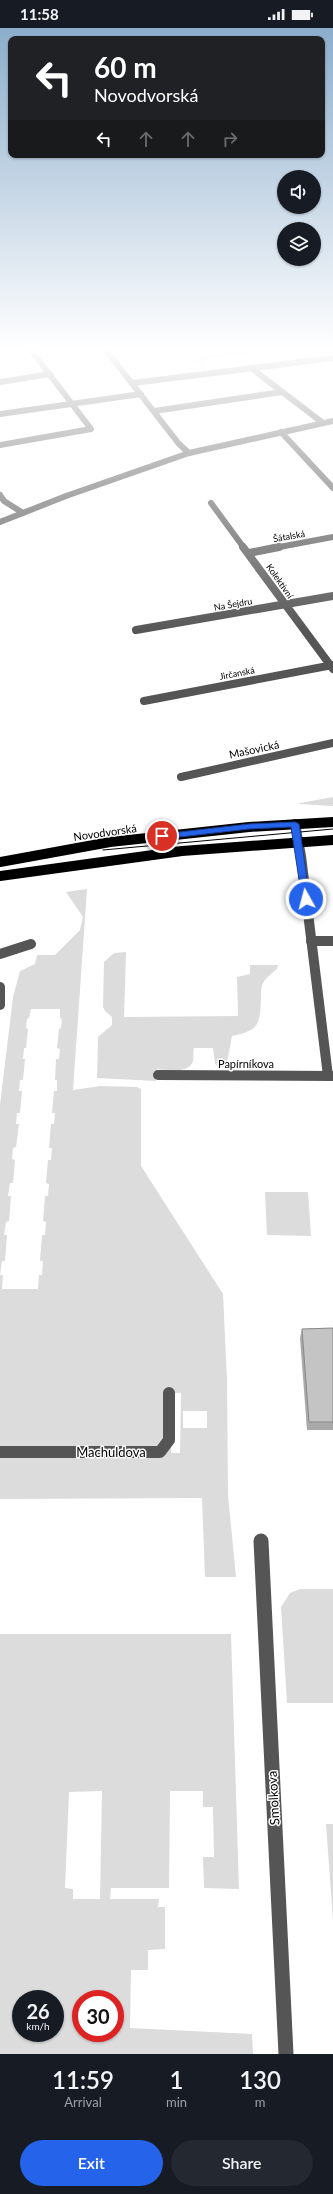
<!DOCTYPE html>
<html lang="en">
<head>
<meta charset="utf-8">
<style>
	body { margin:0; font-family:Lato,sans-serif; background:#242831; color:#f1f3f6; height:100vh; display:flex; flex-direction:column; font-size:15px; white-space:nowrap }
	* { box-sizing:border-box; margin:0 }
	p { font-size:13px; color:#9ea1a6 }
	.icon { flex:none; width:22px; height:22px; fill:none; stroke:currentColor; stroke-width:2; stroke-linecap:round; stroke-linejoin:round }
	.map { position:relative; height:2026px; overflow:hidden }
	.sheet { display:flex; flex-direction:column; background:#171b24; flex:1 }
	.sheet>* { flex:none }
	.hud { position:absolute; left:8px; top:8px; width:317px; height:122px; border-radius:8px; box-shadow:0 1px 3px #0004; background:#202124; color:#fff; overflow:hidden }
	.buttons { position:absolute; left:277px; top:142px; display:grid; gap:8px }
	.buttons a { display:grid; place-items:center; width:44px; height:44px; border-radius:50%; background:#171b24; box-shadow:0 1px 3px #0004; font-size:20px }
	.speed { position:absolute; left:12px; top:1962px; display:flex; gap:8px; font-size:20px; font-weight:700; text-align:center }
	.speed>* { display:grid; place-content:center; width:52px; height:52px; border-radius:50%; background:#171b24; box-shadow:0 1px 3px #0004; line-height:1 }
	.speed small { font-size:10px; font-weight:400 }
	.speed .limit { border:6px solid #d22; background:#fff; color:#111 }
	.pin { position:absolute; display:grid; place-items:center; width:34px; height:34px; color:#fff; margin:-17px; border:2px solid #fff; border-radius:50%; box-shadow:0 1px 4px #0007 }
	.me { position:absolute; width:44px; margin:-22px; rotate:353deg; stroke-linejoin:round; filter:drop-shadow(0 0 3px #0008) }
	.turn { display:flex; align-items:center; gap:14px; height:84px; padding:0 20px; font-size:18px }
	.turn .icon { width:52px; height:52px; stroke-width:2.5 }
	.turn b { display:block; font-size:28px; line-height:34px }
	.lanes { display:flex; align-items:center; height:38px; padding:0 20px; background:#0003; justify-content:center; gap:20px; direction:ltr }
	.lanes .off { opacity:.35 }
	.eta { display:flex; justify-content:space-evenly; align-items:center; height:68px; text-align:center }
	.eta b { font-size:24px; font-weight:600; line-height:28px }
	.action { display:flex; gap:8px; margin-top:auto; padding:8px 20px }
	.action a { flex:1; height:46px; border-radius:24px; background:#2563eb; color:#fff; font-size:16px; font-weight:600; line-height:46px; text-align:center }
	.action a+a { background:#242831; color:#f1f3f6 }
	.status { display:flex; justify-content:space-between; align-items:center; height:28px; padding:0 20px; background:#171b24; direction:ltr }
	.status svg { height:11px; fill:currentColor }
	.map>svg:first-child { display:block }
	.green { fill:#dcdcdc; fill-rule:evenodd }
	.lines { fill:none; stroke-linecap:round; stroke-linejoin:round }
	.minor-far4 { stroke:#555; stroke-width:6 }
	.minor-far3 { stroke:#555; stroke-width:8 }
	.minor-far2 { stroke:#555; stroke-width:10 }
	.minor-far1 { stroke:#555; stroke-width:12 }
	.minor { stroke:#555; stroke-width:15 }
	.major { stroke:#000; stroke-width:10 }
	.tram { stroke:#000; stroke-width:1 }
	.wall { fill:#a9a9a9 }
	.building { fill:#c4c4c4; stroke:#898989 }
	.route { fill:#2563eb; stroke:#184099 }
	.labels { text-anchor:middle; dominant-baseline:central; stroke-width:3; stroke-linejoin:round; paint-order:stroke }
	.far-street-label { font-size:9px; fill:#000; stroke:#fff }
	.street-label { font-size:11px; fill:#000; stroke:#fff }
	.near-street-label { font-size:13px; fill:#000; stroke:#fff }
</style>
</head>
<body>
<div class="status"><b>11:58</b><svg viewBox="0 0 49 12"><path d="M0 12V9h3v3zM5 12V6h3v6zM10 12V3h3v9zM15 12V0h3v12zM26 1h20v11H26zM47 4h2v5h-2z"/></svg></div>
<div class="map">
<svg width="333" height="2026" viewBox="0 0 333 2026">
	<rect width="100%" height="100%" fill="#fff"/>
	<g class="green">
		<polygon points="187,322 192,322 196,327 235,323 291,322 207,331 202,336 206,343 204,343"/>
		<polygon points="333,769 333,778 299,776 300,775"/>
		<path d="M87,861L73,1062L100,1058L137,1059L141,1061V1138L223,1266L227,1353L228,1467L236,1549H205L202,1470L0,1471V1077L13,969L20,943L35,936L37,927H55L80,902L83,889L66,864ZM31,981H60V990L62,991L61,1000L59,1001L57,1020L60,1021L59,1031H56L55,1052H57V1063H54L52,1085H55L54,1096H51L49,1120H52L51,1132H48L46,1155L49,1156L48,1168H45L43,1193L46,1194L45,1207H42L40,1233H43L42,1247H39L38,1261H2L3,1247H0L2,1233H5L7,1207H4L6,1194L9,1193L11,1168H8L10,1155H13L15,1132L12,1131L13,1120L16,1119L19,1096H16L17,1085H20L22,1063H19L20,1052H23L25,1031H23L24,1020H26L28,1001L26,1000L27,991L29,990ZM172,1365H181L180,1425H171ZM207,1383V1400H183V1383Z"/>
		<path d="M126,924L124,989L238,988L237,949L250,946V937H278L277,941C271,946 265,950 262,957C261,961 261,966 261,970C260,996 260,1002 232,1008L226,1040L219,1039L215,1036L213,1020H194C193,1023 194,1029 193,1033C189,1046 167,1042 157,1041L156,1053L97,1050L98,1009L112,997V989L105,983L103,979L104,934L114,925Z"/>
		<polygon points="265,1164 308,1164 311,1208 267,1207"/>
		<polygon points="300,1561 333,1561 333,1675 287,1675 281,1579 290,1565"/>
		<path d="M0,1606H231L239,1861L204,1860L203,1829H214L213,1779H203V1763H170L169,1860H111L110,1871H159L158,1879H165V1921L148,1922V1942H131L130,2000L252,2006L253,2026H0ZM102,1763L100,1871H73V1861L65,1860L69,1764ZM21,1971H55V2005H21ZM81,1971H115V2005H81Z"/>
		<polygon points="326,1796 333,1796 333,1893"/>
	</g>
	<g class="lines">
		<g class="minor-far4">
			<polyline points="106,322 179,416 189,425"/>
			<polyline points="251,340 323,395"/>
			<polyline points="0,354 50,346"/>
			<polyline points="133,355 333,330"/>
			<polyline points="154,383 282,364"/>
			<polyline points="0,386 141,366"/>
			<polyline points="281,404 333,460"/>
			<polyline points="0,417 91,401 31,322"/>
			<polyline points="0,467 4,473 23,485"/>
			<polyline points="211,475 244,520"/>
			<polyline points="0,494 66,468 189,425 333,393"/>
			<polyline points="274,520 333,509"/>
		</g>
		<g class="minor-far3">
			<polyline points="243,519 333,641"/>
			<polyline points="249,525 279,519"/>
			<polyline points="136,602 333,568"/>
			<polyline points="144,673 333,637"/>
			<polyline points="181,749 333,715"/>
		</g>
		<g class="minor-far2">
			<polyline points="295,796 301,828 328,1048"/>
			<polyline points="311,913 333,913"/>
			<polyline points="0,926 31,916"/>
			<polyline points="0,959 0,977"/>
			<polyline points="158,1047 333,1048"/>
		</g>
		<polyline class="minor-far1" points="0,1424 160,1424 169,1412 169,1365"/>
		<polyline class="minor" points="261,1513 286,2026"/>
		<g class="major">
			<polyline points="0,834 110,814 249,799 333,794"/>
			<polyline points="0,848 182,823 333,812"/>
		</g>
		<polyline class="tram" points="103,822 333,801"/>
	</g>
	<polygon class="wall" points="333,1300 333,1402 307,1402 300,1310 302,1301"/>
	<polygon class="building" points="333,1300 333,1394 309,1394 302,1301"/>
	<linearGradient id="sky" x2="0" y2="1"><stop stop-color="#8cadcc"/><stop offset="0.53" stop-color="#fff"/><stop offset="1" stop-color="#fff" stop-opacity="0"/></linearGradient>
	<rect width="333" height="606" fill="url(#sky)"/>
	<polygon class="route" points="295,794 299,796 310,871 306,874 302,871 291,799 249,801 162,811 158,808 162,806 249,796"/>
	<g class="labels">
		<g class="far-street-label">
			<text transform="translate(289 508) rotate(-10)">Šátalská</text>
			<text transform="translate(280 553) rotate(55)">Kolektivní</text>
			<text transform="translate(233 576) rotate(-10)">Na Šejdru</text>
			<text transform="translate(237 645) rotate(-11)">Jirčanská</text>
		</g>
		<g class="street-label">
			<text transform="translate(254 721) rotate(-12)">Mašovická</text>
			<text transform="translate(105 804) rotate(-8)">Novodvorská</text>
			<text x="246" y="1035">Papírníkova</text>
		</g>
		<g class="near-street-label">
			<text x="111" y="1424">Machuldova</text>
			<text transform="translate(273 1770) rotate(-93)">Smolkova</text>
		</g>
	</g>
</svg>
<div class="buttons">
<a><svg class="icon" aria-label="sound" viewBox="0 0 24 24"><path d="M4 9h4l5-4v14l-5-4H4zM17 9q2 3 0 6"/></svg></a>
<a><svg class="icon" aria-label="layers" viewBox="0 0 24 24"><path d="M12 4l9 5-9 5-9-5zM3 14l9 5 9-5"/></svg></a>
</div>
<div class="speed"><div>26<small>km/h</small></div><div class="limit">30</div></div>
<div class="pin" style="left:162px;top:808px;background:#d93025"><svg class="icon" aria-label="arrive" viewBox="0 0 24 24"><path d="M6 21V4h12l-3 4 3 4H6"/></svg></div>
<svg class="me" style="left:306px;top:871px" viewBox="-20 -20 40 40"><circle r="17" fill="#2563eb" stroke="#fff" stroke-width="3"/><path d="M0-11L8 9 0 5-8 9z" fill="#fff"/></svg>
<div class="hud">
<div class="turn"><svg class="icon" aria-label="left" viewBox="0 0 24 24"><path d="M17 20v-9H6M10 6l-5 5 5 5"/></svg><div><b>60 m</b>Novodvorská</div></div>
<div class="lanes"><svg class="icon" aria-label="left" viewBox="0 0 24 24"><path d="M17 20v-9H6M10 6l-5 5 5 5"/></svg><svg class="icon off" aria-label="ahead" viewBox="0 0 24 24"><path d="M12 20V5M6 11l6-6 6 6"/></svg><svg class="icon off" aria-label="ahead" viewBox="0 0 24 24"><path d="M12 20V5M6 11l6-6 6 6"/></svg><svg class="icon off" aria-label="right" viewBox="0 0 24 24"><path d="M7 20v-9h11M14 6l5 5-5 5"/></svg></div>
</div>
</div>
<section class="sheet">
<div class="eta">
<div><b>11:59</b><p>Arrival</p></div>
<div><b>1</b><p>min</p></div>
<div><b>130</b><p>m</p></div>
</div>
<div class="action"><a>Exit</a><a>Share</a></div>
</section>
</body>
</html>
